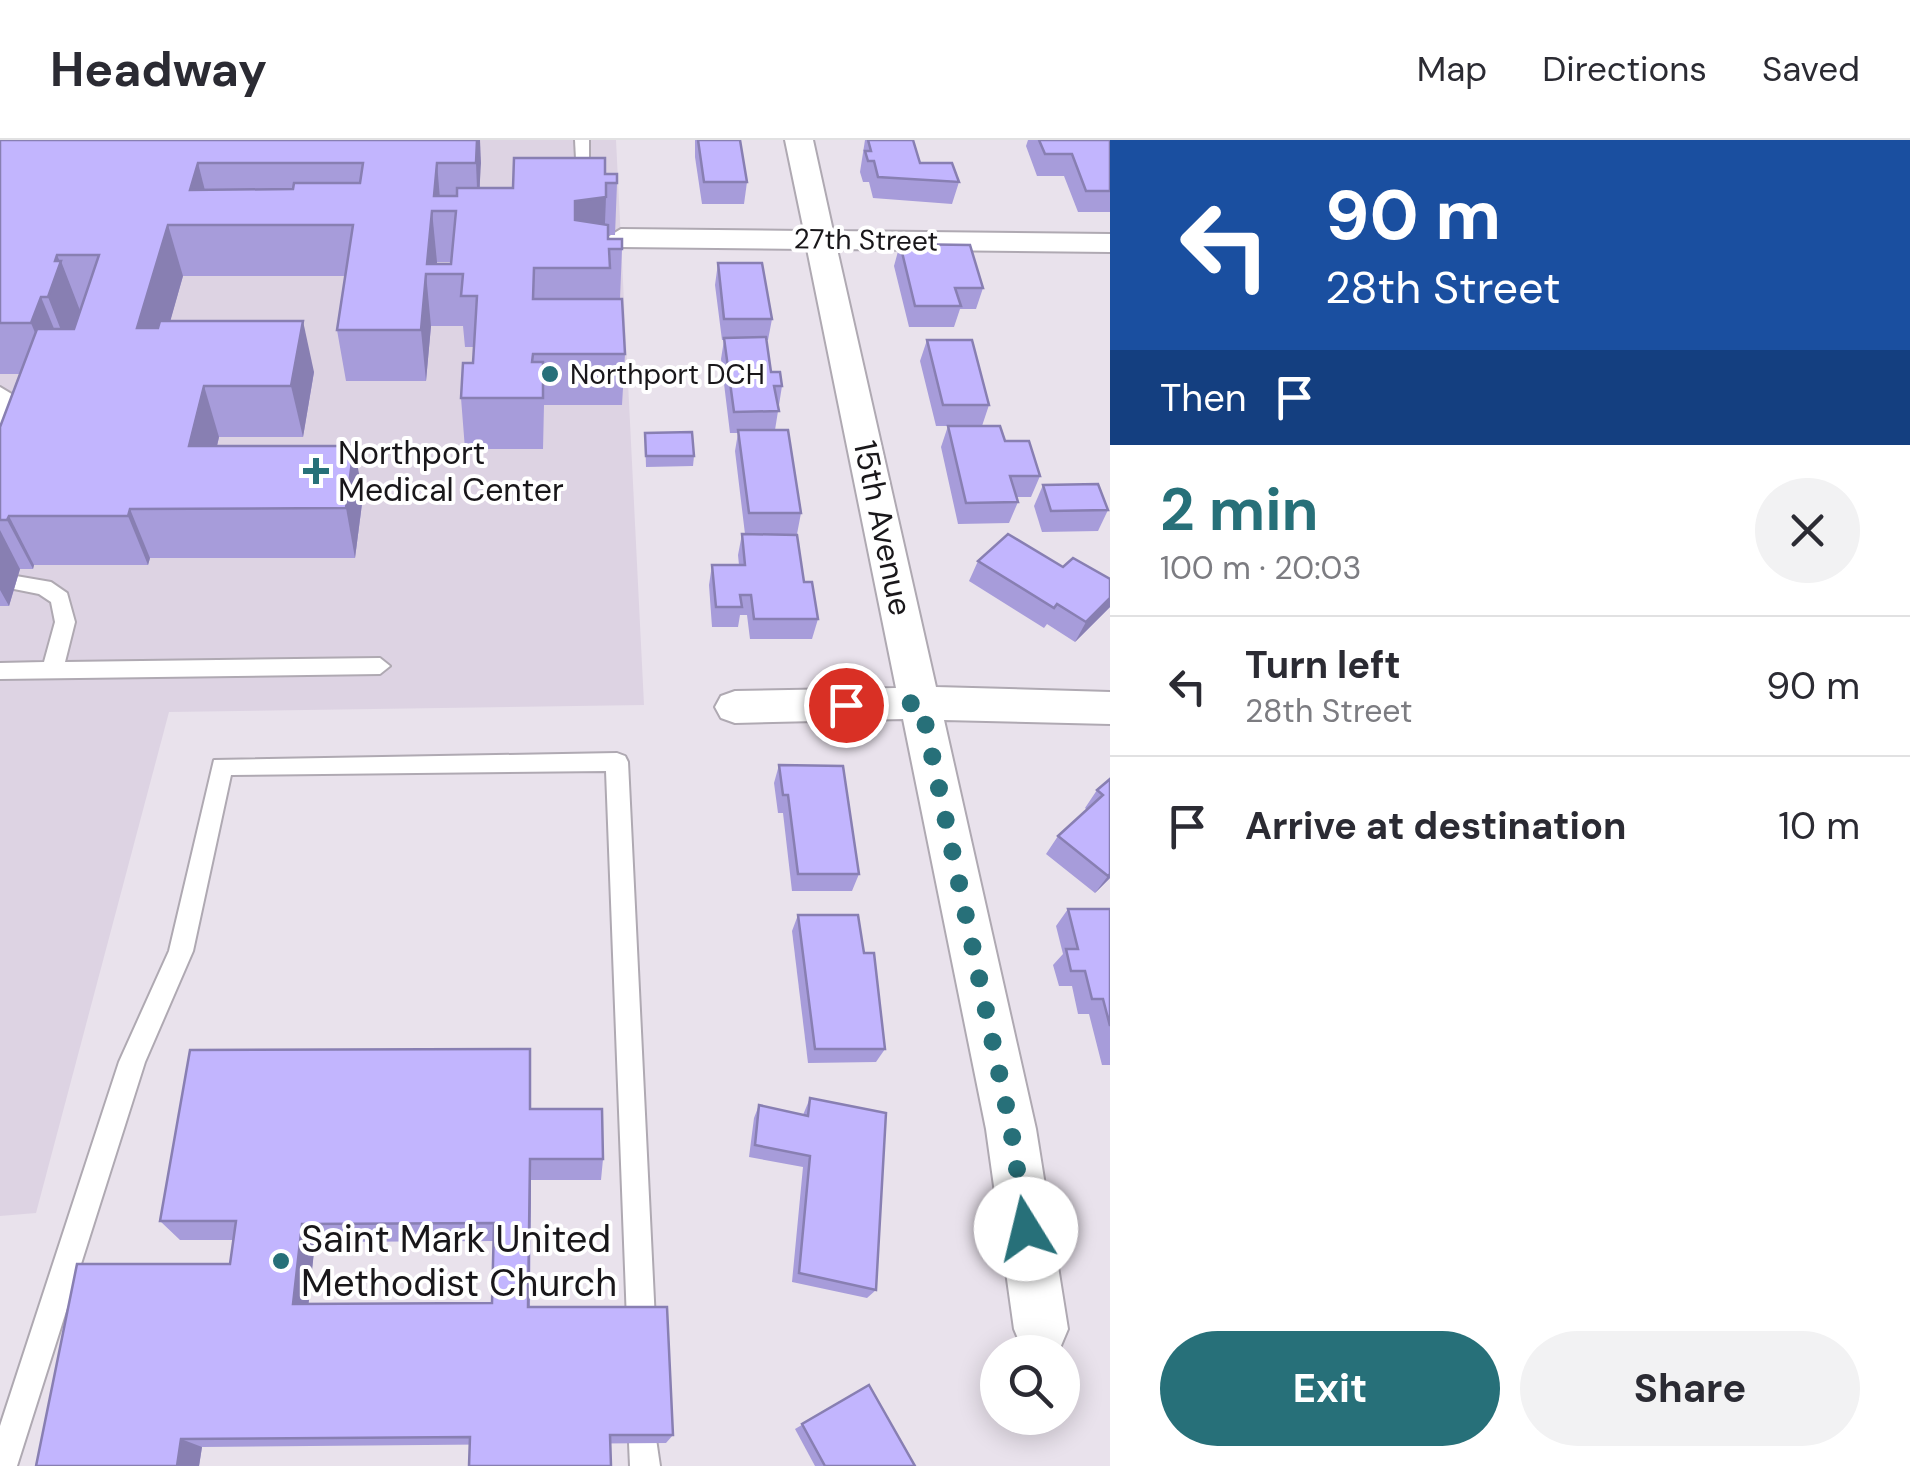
<!DOCTYPE html>
<html lang="en">
<head>
<meta charset="utf-8">
<style>
	body { margin:0; font-family:"DM Sans",sans-serif; background:#f2f2f3; color:#2b2b33; height:100vh; display:flex; flex-direction:column; font-size:38px; white-space:nowrap }
	* { box-sizing:border-box; margin:0 }
	p { font-size:32px; color:#7c7c81 }
	.icon { flex:none; width:55px; height:55px; fill:none; stroke:currentColor; stroke-width:2; stroke-linecap:round; stroke-linejoin:round }
	.map { position:relative; flex:1; overflow:hidden }
	.drawer { display:flex; flex-direction:column; background:#fff; width:800px }
	.drawer>* { flex:none }
	.top-card { background:#1a4fa0; color:#fff; overflow:hidden }
	.fabs { position:absolute; left:980px; top:1195px; display:grid; gap:20px }
	.fabs a { display:grid; place-items:center; width:100px; height:100px; border-radius:50%; background:#fff; box-shadow:0 5px 25px #0003; font-size:50px }
	.pin { position:absolute; display:grid; place-items:center; width:85px; height:85px; color:#fff; margin:-42px; border:5px solid #fff; border-radius:50%; box-shadow:0 2px 10px #0007 }
	.me { position:absolute; width:110px; margin:-55px; rotate:351deg; stroke-linejoin:round; filter:drop-shadow(0 0 8px #0008) }
	.turn { display:flex; align-items:center; gap:35px; height:210px; padding:0 50px; font-size:45px }
	.turn .icon { width:130px; height:130px; stroke-width:2.5 }
	.turn b { display:block; font-size:70px; line-height:85px }
	.then { display:flex; align-items:center; height:95px; padding:0 50px; background:#0003; gap:20px; font-size:38px }
	.round { display:grid; place-items:center; flex:none; width:105px; height:105px; border-radius:52px; background:#f2f2f3 }
	.overview { display:flex; align-items:center; justify-content:space-between; height:170px; padding:0 50px }
	h1 { font-size:60px; font-weight:700; line-height:75px; color:#277079 }
	.cta { display:flex; gap:20px; margin-top:auto; padding:20px 50px }
	.cta a { flex:1; height:115px; border-radius:60px; background:#277079; color:#fff; font-size:40px; font-weight:700; line-height:115px; text-align:center }
	.cta a+a { background:#f2f2f3; color:#2b2b33 }
	ul { padding:0; list-style:none }
	li { display:flex; align-items:center; gap:30px; height:140px; padding:0 50px; border-top:2px solid #e1e1e2 }
	li div { flex:1 }
	li b { display:block; font-size:38px }
	li em { font-style:normal }
	header { display:flex; align-items:center; gap:60px; box-sizing:border-box; height:140px; padding:0 50px; background:#fff; border-bottom:2px solid #e1e1e2 }
	header strong { font-size:48px }
	nav { display:flex; gap:55px; margin-inline-start:auto; font-size:35px }
	main { display:flex; flex:1; min-height:0 }
	.map>svg:first-child { display:block }
	.built { fill:#ddd3e3 }
	.lines { fill:none; stroke-linecap:round; stroke-linejoin:round }
	.lane-casing { stroke:#afa9b2; stroke-width:4 }
	.street-casing { stroke:#afa9b2; stroke-width:4 }
	.lane { fill:#fff; fill-rule:evenodd }
	.street { fill:#fff; fill-rule:evenodd }
	.wall { fill:#a79cda; fill-rule:evenodd }
	.shaded-wall { fill:#887fb2 }
	.building { fill:#c2b5fe; stroke:#887fb2; stroke-width:2.5; fill-rule:evenodd }
	.route { stroke:#277079; stroke-width:18; stroke-dasharray:0 32.4 }
	.poi-dot { fill:#277079; stroke:#fff; stroke-width:4 }
	.labels { text-anchor:middle; dominant-baseline:central; stroke-width:8; stroke-linejoin:round; paint-order:stroke }
	.far-street-label { font-size:28px; fill:#19171a; stroke:#fff }
	.far-poi-label { font-size:28px; fill:#19171a; stroke:#fff; text-anchor:start }
	.poi-label { font-size:32px; fill:#19171a; stroke:#fff; text-anchor:start }
	.street-label { font-size:32px; fill:#19171a; stroke:#fff }
	.near-poi-label { font-size:38px; fill:#19171a; stroke:#fff; text-anchor:start }
</style>
</head>
<body>
<header>
<strong>Headway</strong>
<nav><a>Map</a><a>Directions</a><a>Saved</a></nav>
</header>
<main>
<div class="map">
<svg width="1110" height="1326" viewBox="0 0 1110 1326">
	<rect width="100%" height="100%" fill="#e9e2ec"/>
	<polygon class="built" points="0,0 616,0 644,565 169,572 36,1073 0,1076"/>
	<g class="lines">
		<defs>
			<g id="lane">
				<polygon points="575,0 589,0 589,41 577,38"/>
				<polygon points="0,247 15,256 9,280 0,286"/>
				<polygon points="16,436 51,442 67,453 75,482 65,522 380,518 390,526 380,534 0,539 0,523 44,522 55,482 51,462 39,454 9,448 6,443 9,438"/>
				<polygon points="617,613 625,616 628,622 655,1181 651,1191 641,1195 631,1191 627,1181 606,631 231,635 193,811 145,922 17,1326 0,1326 0,1286 119,922 169,811 214,620"/>
				<polygon points="644,1288 655,1292 660,1326 630,1326 629,1303 633,1292"/>
			</g>
			<polygon id="street" points="785,0 813,0 833,91 1110,94 1110,112 837,109 936,547 1110,552 1110,584 944,580 1036,989 1068,1189 1060,1208 1050,1212 1022,1208 1014,1189 986,989 903,579 735,583 721,578 715,567 721,556 735,551 896,548 807,109 621,107 606,98 621,89 804,91"/>
		</defs>
		<use href="#lane" class="lane-casing"/>
		<use href="#street" class="street-casing"/>
		<use href="#lane" class="lane"/>
		<use href="#street" class="street"/>
	</g>
	<g class="wall">
		<path d="M0,0H480V48H513L605,34L617,43L615,95H608V99L622,109L620,159L625,214L622,265H544L543,309H465L461,258L473,223L474,207H465L463,186H431L426,241H346L337,190L346,136H183L170,181L314,232L303,297H219L217,306L363,356L355,418H150L148,425H34L33,429H20L9,466H0V287L20,234H0ZM437,122H451V124H437Z"/>
		<polygon points="695,0 740,0 747,42 744,64 702,64 695,17"/>
		<polygon points="865,0 913,0 920,23 959,42 952,64 873,58 869,42 863,42 860,32"/>
		<polygon points="1028,0 1110,0 1110,72 1078,72 1064,36 1037,36 1026,6"/>
		<polygon points="900,104 983,148 976,169 960,169 954,187 909,187 894,126"/>
		<polygon points="718,123 772,179 768,200 766,200 771,232 782,246 775,290 801,373 797,394 745,394 735,311 738,293 730,293 721,219 724,200 722,200 715,145"/>
		<polygon points="927,200 989,265 982,286 1005,301 1040,336 1031,357 1017,357 1018,362 1009,383 958,384 941,307 948,286 936,286 920,221"/>
		<polygon points="645,293 694,316 693,326 646,327"/>
		<polygon points="1043,345 1108,370 1098,391 1042,392 1034,366"/>
		<polygon points="742,394 804,442 818,479 812,499 750,499 747,475 740,475 738,487 712,487 709,445 712,425 739,425 738,415"/>
		<polygon points="978,421 1063,427 1110,439 1110,467 1075,502 1047,484 1044,488 969,441"/>
		<polygon points="779,625 859,734 852,751 792,751 783,673 778,673 774,643"/>
		<polygon points="1110,639 1110,738 1095,753 1046,714 1058,696 1087,670 1085,668 1097,650"/>
		<polygon points="1068,769 1110,769 1110,925 1102,925 1089,874 1078,874 1072,846 1059,846 1053,825 1063,814 1056,786"/>
		<polygon points="798,775 864,813 885,909 876,922 808,923 792,791"/>
		<path d="M530,909L531,969L603,1019L601,1040H531L530,1167L673,1295L666,1303L202,1307L199,1326H36L230,1124L234,1100H180L160,1081ZM494,1101L492,1163L308,1164L315,1102Z"/>
		<polygon points="810,958 876,1150 867,1158 792,1142 803,1027 749,1017 754,978 759,965 803,975"/>
		<polygon points="869,1245 915,1326 815,1326 795,1289"/>
	</g>
	<g class="shaded-wall">
		<polygon points="477,0 480,0 481,23 478,74 476,23"/>
		<polygon points="198,23 211,74 190,50"/>
		<polygon points="437,23 441,71 434,56"/>
		<polygon points="606,57 604,108 574,113 575,61"/>
		<polygon points="432,71 437,122 436,134 427,124"/>
		<polygon points="168,85 183,136 154,239 137,188"/>
		<polygon points="57,115 61,124 61,121 81,173 68,208 48,157"/>
		<polygon points="426,134 431,186 426,241 421,190"/>
		<polygon points="41,157 62,208 52,234 31,183"/>
		<polygon points="303,181 314,232 303,297 291,246"/>
		<polygon points="204,246 219,297 205,357 189,306"/>
		<polygon points="354,306 363,356 355,418 346,368"/>
		<polygon points="130,369 150,418 148,425 128,376"/>
		<polygon points="9,376 34,425 33,429 7,380"/>
		<polygon points="0,390 20,429 9,466 0,450"/>
		<polygon points="1110,458 1110,467 1075,502 1086,482"/>
		<polygon points="1110,734 1110,738 1095,753 1108,736"/>
		<polygon points="530,1019 531,1040 529,1182 528,1167"/>
		<polygon points="302,1084 315,1102 307,1179 293,1164"/>
		<polygon points="181,1299 202,1307 199,1326 177,1326"/>
	</g>
	<g class="building">
		<path d="M0,0H477L476,23H437L434,56H457V48H513L514,18H605V34H617V43H606V57L575,61V80L608,85V99H622V109H609L610,128H534L533,159H622L625,214H533L532,222H543V258H461L463,223H473L477,156H461L463,134H426L421,190H337L353,85H168L137,188H158L160,181H303L291,246H204L189,306H354L346,368L130,369L128,376H9L7,380H0V287L37,189H74L99,115H57L55,121H61L48,157H41L31,183H0ZM198,23H363L360,43H294L293,49L190,50ZM432,71H456L451,124H427Z"/>
		<polygon points="698,0 740,0 747,42 704,42"/>
		<polygon points="868,0 913,0 920,23 952,23 959,42 878,37 874,21 868,21 865,11 871,11"/>
		<polygon points="1039,0 1110,0 1110,51 1086,51 1072,14 1045,14"/>
		<polygon points="900,104 970,105 983,148 955,148 961,166 915,166"/>
		<polygon points="718,123 762,123 772,179 724,179"/>
		<polygon points="766,197 771,232 780,232 782,246 774,246 779,271 734,272 724,198"/>
		<polygon points="927,200 972,200 989,265 943,265"/>
		<polygon points="948,286 1000,286 1005,301 1029,301 1040,336 1010,336 1018,362 966,363"/>
		<polygon points="738,290 788,290 801,373 749,373"/>
		<polygon points="692,292 694,316 646,316 645,293"/>
		<polygon points="1098,344 1108,370 1051,371 1043,345"/>
		<polygon points="742,394 797,395 804,442 812,442 818,479 754,479 751,455 740,455 742,467 716,467 712,425 745,425"/>
		<polygon points="1008,394 1063,427 1073,418 1110,439 1110,458 1086,482 1057,464 1054,468 978,421"/>
		<polygon points="779,625 843,626 859,734 798,734 788,655 783,655"/>
		<polygon points="1110,639 1110,734 1108,736 1058,696 1103,655 1097,650"/>
		<polygon points="1068,769 1110,769 1110,886 1103,859 1092,859 1085,831 1071,831 1066,809 1078,809"/>
		<polygon points="798,775 858,775 864,813 874,813 885,909 815,909"/>
		<path d="M530,909V969H602L603,1019H530L528,1167H667L673,1295H610L611,1326H469L470,1297L181,1299L177,1326H36L77,1124H230L236,1081H160L190,910ZM494,1083L492,1163L293,1164L302,1084Z"/>
		<polygon points="810,958 886,973 876,1150 799,1133 810,1016 755,1005 759,965 808,976"/>
		<polygon points="869,1245 915,1326 825,1326 802,1284"/>
	</g>
	<g class="lines">
		<polyline class="route" points="846,565 921,563 1011,989 1026,1089"/>
	</g>
	<g class="poi-dot">
		<circle cx="550" cy="234" r="10"/>
		<path d="M311 316h10v10h10v10h-10v10h-10v-10h-10v-10h10z"/>
		<circle cx="281" cy="1121" r="10"/>
	</g>
	<g class="labels">
		<g class="far-street-label">
			<text transform="translate(866 100) rotate(1)">27th Street</text>
		</g>
		<g class="far-poi-label">
			<text x="570" y="234">Northport DCH</text>
		</g>
		<g class="poi-label">
			<text x="338" y="313">Northport<tspan x="338" dy="37">Medical Center</tspan></text>
		</g>
		<g class="street-label">
			<text transform="translate(883 388) rotate(78)">15th Avenue</text>
		</g>
		<g class="near-poi-label">
			<text x="301" y="1099">Saint Mark United<tspan x="301" dy="44">Methodist Church</tspan></text>
		</g>
	</g>
</svg>
<div class="fabs">
<a><svg class="icon" aria-label="search" viewBox="0 0 24 24"><circle cx="10" cy="10" r="6"/><path d="M15 15l6 6"/></svg></a>
</div>
<div class="pin" style="left:846px;top:565px;background:#d93025"><svg class="icon" aria-label="arrive" viewBox="0 0 24 24"><path d="M6 21V4h12l-3 4 3 4H6"/></svg></div>
<svg class="me" style="left:1026px;top:1089px" viewBox="-20 -20 40 40"><circle r="19" fill="#fff"/><path d="M0-13L10 11 0 6-10 11z" fill="#277079"/></svg>
</div>
<section class="drawer">
<div class="top-card">
<div class="turn"><svg class="icon" aria-label="left" viewBox="0 0 24 24"><path d="M17 20v-9H6M10 6l-5 5 5 5"/></svg><div><b>90 m</b>28th Street</div></div>
<div class="then">Then<svg class="icon" aria-label="arrive" viewBox="0 0 24 24"><path d="M6 21V4h12l-3 4 3 4H6"/></svg></div>
</div>
<div class="overview"><div><h1>2 min</h1><p>100 m · 20:03</p></div><a class="round"><svg class="icon" aria-label="close" viewBox="0 0 24 24"><path d="M6 6l12 12M18 6L6 18"/></svg></a></div>
<ul>
<li><svg class="icon" aria-label="left" viewBox="0 0 24 24"><path d="M17 20v-9H6M10 6l-5 5 5 5"/></svg><div><b>Turn left</b><p>28th Street</p></div><em>90 m</em></li>
<li><svg class="icon" aria-label="arrive" viewBox="0 0 24 24"><path d="M6 21V4h12l-3 4 3 4H6"/></svg><div><b>Arrive at destination</b></div><em>10 m</em></li>
</ul>
<div class="cta"><a>Exit</a><a>Share</a></div>
</section>
</main>
</body>
</html>
